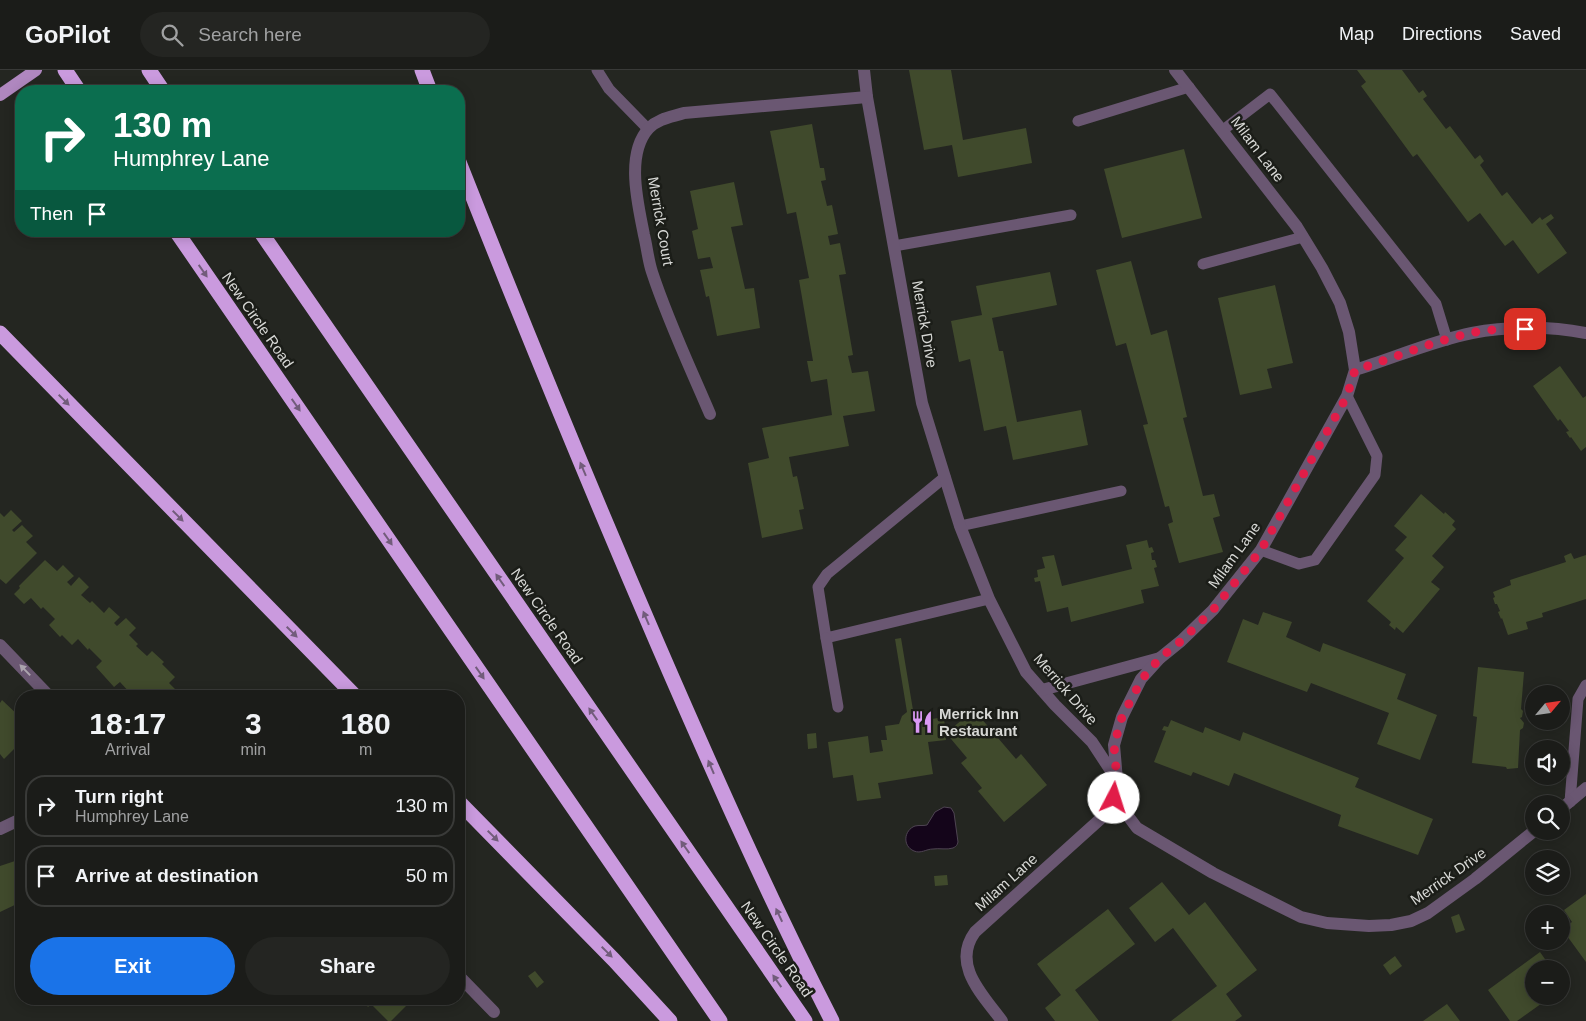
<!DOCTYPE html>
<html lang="en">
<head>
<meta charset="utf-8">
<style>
	body { margin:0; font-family:Arial,sans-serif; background:#242522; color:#f1f3f6; height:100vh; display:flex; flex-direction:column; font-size:19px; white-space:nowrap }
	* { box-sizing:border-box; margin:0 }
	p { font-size:16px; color:#a0a1a2 }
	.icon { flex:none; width:28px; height:28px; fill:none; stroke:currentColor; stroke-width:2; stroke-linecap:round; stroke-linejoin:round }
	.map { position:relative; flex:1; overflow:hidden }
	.drawer { position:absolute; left:15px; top:620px; width:450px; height:315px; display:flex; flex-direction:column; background:#1b1c19; border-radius:20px; box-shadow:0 2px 12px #0003,0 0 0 1px #393a38 }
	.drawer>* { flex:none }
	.guide { position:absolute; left:15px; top:15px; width:450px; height:152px; border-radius:20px; box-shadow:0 2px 12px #0003,0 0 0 1px #393a38; background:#0b6e4f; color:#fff; overflow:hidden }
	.needle { width:32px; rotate:61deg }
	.controls { position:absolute; left:1525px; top:615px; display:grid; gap:10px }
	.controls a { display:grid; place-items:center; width:45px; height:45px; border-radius:50%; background:#1b1c19; box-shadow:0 2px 12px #0003,0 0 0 1px #393a38; font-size:25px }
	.pin { position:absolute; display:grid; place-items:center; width:42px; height:42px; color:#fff; margin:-21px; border-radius:10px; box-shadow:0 2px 8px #0006 }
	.me { position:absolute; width:55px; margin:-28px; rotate:5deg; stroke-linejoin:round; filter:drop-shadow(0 0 4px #0008) }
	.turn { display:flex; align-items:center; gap:18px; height:105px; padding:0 15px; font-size:22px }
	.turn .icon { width:65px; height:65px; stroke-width:2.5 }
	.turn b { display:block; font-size:35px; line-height:42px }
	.then { display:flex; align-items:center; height:48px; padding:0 15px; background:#0003; gap:10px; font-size:19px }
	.eta { display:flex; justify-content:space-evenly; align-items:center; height:85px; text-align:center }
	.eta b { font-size:30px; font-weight:600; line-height:35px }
	.primary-button { display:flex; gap:10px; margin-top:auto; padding:10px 15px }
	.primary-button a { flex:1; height:58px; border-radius:30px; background:#1a73e8; color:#fff; font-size:20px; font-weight:600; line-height:58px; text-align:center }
	.primary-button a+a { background:#242522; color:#f1f3f6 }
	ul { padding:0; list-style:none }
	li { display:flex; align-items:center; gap:15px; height:62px; margin:0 10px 8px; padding:0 5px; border:2px solid #393a38; border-radius:20px }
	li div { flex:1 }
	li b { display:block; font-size:19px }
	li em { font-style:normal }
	header { display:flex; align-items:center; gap:30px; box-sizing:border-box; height:70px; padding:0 25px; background:#1b1c19; border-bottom:1px solid #393a38 }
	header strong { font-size:24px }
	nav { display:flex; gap:28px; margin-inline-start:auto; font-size:18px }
	.search { width:350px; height:45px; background:#242522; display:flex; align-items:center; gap:12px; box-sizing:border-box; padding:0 18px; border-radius:28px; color:#a0a1a2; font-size:19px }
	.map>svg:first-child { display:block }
	.water { fill:#14051a; stroke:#4e4452 }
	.building { fill:#404a2c }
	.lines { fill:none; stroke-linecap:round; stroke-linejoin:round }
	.service { stroke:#6a5772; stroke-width:11 }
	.minor { stroke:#6a5772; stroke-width:12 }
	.primary { stroke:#af87bf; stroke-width:12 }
	.motorway { stroke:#ca9ade; stroke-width:15 }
	.oneway { fill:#725c7b }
	.oneway2 { fill:#aba4ad }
	.route { stroke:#e11d48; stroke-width:9; stroke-dasharray:0 16.2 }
	.labels { text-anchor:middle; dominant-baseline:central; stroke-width:5; stroke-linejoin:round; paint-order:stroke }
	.street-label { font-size:15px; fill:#d7d8d5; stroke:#1b1d18 }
	.poi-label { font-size:15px; font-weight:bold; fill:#d7d8d5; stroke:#1b1d18; text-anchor:start }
</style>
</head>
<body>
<header>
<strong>GoPilot</strong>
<div class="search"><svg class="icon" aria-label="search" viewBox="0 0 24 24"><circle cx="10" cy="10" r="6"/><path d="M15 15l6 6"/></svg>Search here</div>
<nav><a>Map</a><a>Directions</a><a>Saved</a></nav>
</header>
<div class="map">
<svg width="1586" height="951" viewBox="0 0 1586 951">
	<rect width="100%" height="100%" fill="#242621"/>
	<path class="water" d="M944,737L951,738L954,743L958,772C957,775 957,776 953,778C947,780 939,778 933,779C926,779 921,784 914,781C902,776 904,760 915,756C919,755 923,756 927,755L935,742Z"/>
	<g class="building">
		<polygon points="909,0 951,0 963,70 1026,58 1032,93 958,107 952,75 924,80"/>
		<polygon points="1357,0 1402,0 1419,23 1423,20 1427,26 1423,29 1446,59 1450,56 1475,89 1480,85 1484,91 1480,95 1502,126 1507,122 1532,154 1540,147 1542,150 1551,144 1554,148 1546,154 1567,183 1538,204 1513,170 1505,176 1480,143 1468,152 1417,84 1413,87 1361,16 1366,12"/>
		<polygon points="812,54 820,98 824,98 826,110 821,111 827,136 832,135 838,164 828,166 830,175 840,173 846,204 839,205 853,285 848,286 852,303 868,301 875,341 843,346 849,376 789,387 793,407 797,406 804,439 799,440 803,459 762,468 748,393 769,388 762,358 832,345 827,309 811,312 807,291 813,291 799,210 809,208 796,142 787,144 770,61"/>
		<polygon points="1184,79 1202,148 1122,168 1104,99"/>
		<polygon points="734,112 743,155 731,157 745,219 754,218 760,258 717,266 709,226 706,227 700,200 713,198 710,187 698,189 692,161 698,159 690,121"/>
		<polygon points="1131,191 1151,265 1167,260 1187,347 1183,348 1203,426 1214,424 1220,446 1213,448 1223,482 1179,493 1168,454 1173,452 1169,436 1165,437 1143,355 1148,354 1126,273 1116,276 1096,200"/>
		<polygon points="1050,202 1057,235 992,248 999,281 1003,281 1017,352 1081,340 1088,375 1013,390 1006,356 984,361 970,289 959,292 951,251 982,245 976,216"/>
		<polygon points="1275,215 1293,293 1267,299 1272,318 1240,325 1218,228"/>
		<polygon points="1560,296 1583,328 1586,326 1586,377 1581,381 1571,367 1570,368 1566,362 1569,361 1560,349 1558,351 1533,316"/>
		<polygon points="1421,424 1444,444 1445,442 1455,451 1452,455 1456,459 1432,486 1444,497 1431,512 1440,519 1403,563 1396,557 1395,560 1389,555 1391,552 1367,531 1404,488 1395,480 1407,467 1394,456"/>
		<polygon points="11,440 22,451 12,460 14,462 22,455 33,466 26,472 37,483 6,514 0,509 0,443 4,447"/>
		<polygon points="1147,470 1149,478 1152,477 1154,482 1151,483 1152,490 1155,490 1157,497 1154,498 1159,516 1141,520 1144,533 1071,552 1068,537 1047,542 1040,511 1035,512 1034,508 1038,507 1037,500 1045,498 1042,487 1054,485 1062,516 1132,499 1126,475"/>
		<polygon points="1571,483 1574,489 1586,485 1586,529 1542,543 1543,547 1526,552 1528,559 1508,565 1502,548 1501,549 1498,542 1500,541 1497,534 1495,534 1493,528 1495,527 1493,522 1511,515 1510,510 1566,492 1564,486"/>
		<polygon points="45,490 57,501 63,495 74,506 67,512 71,516 79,507 89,517 81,525 90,533 92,531 104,543 109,537 120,547 114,553 117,556 126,548 136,558 129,565 138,574 136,576 147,586 152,581 164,592 162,594 175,607 169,613 178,622 174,626 130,626 131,624 120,612 114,617 96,597 102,591 89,578 88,580 78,569 72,575 62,565 60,567 49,555 55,549 43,537 41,539 31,528 24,534 14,524 20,518 19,516"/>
		<polygon points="1263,542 1292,552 1286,567 1320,582 1323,573 1406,604 1397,629 1437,645 1420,690 1377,674 1389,643 1311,613 1307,622 1227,592 1243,549 1258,555"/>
		<polygon points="901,568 913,640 922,643 926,650 944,647 946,670 928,672 933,704 878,713 881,728 857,731 853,705 833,708 828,672 868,666 870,683 883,681 881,670 887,670 885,656 899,654 902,646 907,642 895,569"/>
		<polygon points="1478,597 1524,602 1521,639 1523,641 1522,647 1520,648 1524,653 1523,658 1520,660 1518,698 1507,699 1506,697 1472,693 1477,647 1473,646"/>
		<polygon points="2,630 20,647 17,650 21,654 21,672 4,689 0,684 0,633"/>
		<polygon points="974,640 1016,689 1021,684 1047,715 1004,752 978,721 982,718 961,693 967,688 946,663"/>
		<polygon points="1171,650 1203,663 1205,657 1240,671 1243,662 1359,708 1355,717 1433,749 1418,785 1338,756 1341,745 1234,703 1229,716 1193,702 1191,706 1154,692 1166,661 1162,660 1164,656 1168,657"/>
		<polygon points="816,663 817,678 808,679 807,664"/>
		<polygon points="15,791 21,805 21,832 0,842 0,796"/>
		<polygon points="947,805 948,815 935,816 934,806"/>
		<polygon points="1162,812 1189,845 1205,832 1257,900 1226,924 1242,946 1235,951 1171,951 1217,916 1173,858 1155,872 1129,838"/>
		<polygon points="1586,824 1586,892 1562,859 1572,852 1564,840"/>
		<polygon points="1108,839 1135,874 1075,920 1099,951 1055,951 1045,938 1061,925 1037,894"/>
		<polygon points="1459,844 1465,860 1456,863 1451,847"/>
		<polygon points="1540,882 1552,899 1534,899 1534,926 1552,926 1517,951 1510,951 1488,920"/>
		<polygon points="1395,886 1402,896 1390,905 1383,895"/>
		<polygon points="535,901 544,912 537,918 528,906"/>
		<polygon points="363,929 413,929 391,951 388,951 371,934 368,937 362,930"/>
		<polygon points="1447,934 1460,951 1423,951"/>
	</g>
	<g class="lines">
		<g class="service">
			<polyline points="597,0 609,19 648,59"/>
			<polyline points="1078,51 1189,17"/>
			<polyline points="1223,60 1270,24 1436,234 1447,270"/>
			<polyline points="894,176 1071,145"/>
			<polyline points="1203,194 1303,167"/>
			<polyline points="945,407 827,504 818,517 826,568 989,529"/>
			<polyline points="960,456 1121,421"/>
			<polyline points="1261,480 1299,494 1315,490 1375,405 1377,386 1347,326"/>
			<polyline points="826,568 838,637"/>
			<polyline points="1570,732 1578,629 1586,615"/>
		</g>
		<g class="minor">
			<polyline points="864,0 867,27 922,333 960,456 989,529 1026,602 1055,635 1092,672 1117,710 1122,738 1137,758 1213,803 1301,847 1327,853 1369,856 1391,855 1411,851 1428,843 1475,809 1534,761"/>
			<path d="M1355,300C1394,288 1432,271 1472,263C1507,256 1551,256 1586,263"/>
			<path d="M710,344C690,297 668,251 652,202C648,190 647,177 644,165C638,134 625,84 649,58C659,48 672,47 684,43L867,27"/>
			<polyline points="0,575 49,626"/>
			<polyline points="1042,620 1160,588"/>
			<polyline points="1561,739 1586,718"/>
			<polyline points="0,759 21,749"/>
			<polyline points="459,906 494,942"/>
			<path d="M1002,951C983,925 951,895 975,862L1107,743L1114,728L1117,710L1114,675L1122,647L1141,609L1160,588L1181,571L1213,540L1261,480L1347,326L1355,300L1349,262L1340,233L1322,198L1297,157L1175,0"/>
		</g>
		<polyline class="primary" points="0,25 36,0"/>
		<g class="motorway">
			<polyline points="65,0 79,21"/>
			<polyline points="149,0 163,21"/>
			<polyline points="422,0 430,21"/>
			<path d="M459,92C523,254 589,415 658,575C713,702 769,828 832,951"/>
			<polyline points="176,161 720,951"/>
			<polyline points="260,161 805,951"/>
			<polyline points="0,263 355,626"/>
			<polyline points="459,732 614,890 670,951"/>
		</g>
	</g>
	<defs><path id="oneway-solid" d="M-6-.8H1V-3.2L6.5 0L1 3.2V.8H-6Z" transform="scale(1.25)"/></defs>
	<g class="oneway">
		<use href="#oneway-solid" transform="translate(203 201) rotate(55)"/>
		<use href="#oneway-solid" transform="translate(64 330) rotate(45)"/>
		<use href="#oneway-solid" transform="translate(296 335) rotate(55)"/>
		<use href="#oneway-solid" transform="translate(583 399) rotate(-113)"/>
		<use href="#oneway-solid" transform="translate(178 446) rotate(45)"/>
		<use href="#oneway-solid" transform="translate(388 469) rotate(55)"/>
		<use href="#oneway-solid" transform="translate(500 510) rotate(-125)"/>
		<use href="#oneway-solid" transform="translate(646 548) rotate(-113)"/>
		<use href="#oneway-solid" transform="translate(292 562) rotate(45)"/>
		<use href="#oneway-solid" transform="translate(480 603) rotate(55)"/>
		<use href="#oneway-solid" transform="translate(593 644) rotate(-125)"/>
		<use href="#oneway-solid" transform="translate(711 697) rotate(-113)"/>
		<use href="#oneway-solid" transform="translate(493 766) rotate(45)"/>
		<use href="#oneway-solid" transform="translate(685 777) rotate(-125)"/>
		<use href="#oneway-solid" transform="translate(779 845) rotate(-115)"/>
		<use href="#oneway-solid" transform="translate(607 882) rotate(45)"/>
		<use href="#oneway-solid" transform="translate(777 911) rotate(-125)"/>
	</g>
	<use class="oneway2" href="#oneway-solid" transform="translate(25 600) rotate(-134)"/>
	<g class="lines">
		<path class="route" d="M1114,728L1117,710L1114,675L1122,647L1142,609L1160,588L1181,571L1213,540L1261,480L1347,326L1355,300C1394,288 1431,272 1471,263C1488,259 1507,259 1525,259"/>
	</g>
	<defs>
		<symbol id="restaurant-bare" viewBox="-9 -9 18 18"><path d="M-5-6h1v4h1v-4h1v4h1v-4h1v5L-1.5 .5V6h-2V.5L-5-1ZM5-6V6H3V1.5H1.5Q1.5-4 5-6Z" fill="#db99f5" stroke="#1b1d18" stroke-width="2.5" paint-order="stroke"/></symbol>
	</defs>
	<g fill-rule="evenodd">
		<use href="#restaurant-bare" x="906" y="636" width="32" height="32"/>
	</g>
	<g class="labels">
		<g class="street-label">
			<text transform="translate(1258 79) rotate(53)">Milam Lane</text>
			<text transform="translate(661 151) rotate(80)">Merrick Court</text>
			<text transform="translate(258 250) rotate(55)">New Circle Road</text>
			<text transform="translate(925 254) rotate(80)">Merrick Drive</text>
			<text transform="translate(1234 485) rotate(-54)">Milam Lane</text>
			<text transform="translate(547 546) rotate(55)">New Circle Road</text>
			<text transform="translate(1066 619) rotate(49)">Merrick Drive</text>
			<text transform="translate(1448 806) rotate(-35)">Merrick Drive</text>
			<text transform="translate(1006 812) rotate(-42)">Milam Lane</text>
			<text transform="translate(777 879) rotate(55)">New Circle Road</text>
		</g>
		<g class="poi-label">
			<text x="939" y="643">Merrick Inn<tspan x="939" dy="17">Restaurant</tspan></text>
		</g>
	</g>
</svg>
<div class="controls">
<a><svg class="needle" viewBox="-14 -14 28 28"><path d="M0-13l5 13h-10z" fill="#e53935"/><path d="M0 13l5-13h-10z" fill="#a0a1a2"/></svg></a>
<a><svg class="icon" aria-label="sound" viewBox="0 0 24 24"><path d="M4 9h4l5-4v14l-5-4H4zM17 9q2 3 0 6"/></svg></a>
<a><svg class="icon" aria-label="search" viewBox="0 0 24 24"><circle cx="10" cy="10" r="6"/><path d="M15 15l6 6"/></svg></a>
<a><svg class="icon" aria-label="layers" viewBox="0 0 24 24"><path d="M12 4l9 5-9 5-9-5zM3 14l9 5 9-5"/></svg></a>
<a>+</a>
<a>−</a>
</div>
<div class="pin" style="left:1525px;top:259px;background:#d93025"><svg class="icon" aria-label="arrive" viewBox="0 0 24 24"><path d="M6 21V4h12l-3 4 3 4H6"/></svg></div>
<svg class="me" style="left:1114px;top:728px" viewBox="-20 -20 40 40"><circle r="19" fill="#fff"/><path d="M0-13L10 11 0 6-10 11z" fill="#e11d48"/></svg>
<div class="guide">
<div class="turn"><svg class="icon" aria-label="right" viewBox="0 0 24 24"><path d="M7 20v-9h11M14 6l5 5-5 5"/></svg><div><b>130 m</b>Humphrey Lane</div></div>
<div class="then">Then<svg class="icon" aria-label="arrive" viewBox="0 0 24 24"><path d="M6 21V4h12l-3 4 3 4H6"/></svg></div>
</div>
<section class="drawer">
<div class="eta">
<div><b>18:17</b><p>Arrival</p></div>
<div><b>3</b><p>min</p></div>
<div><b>180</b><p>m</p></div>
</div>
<ul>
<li><svg class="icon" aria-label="right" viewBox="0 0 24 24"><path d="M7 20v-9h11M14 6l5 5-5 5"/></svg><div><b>Turn right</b><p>Humphrey Lane</p></div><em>130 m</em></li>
<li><svg class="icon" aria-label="arrive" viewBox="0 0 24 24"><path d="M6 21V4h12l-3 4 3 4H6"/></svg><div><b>Arrive at destination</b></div><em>50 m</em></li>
</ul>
<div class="primary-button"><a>Exit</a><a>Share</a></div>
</section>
</div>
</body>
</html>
